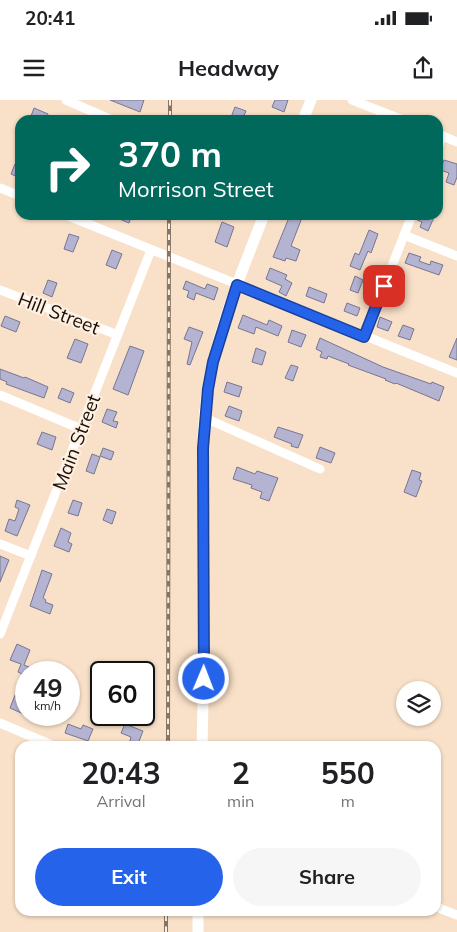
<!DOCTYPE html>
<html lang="en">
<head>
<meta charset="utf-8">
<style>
	body { margin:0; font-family:Mulish,sans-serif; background:#f6f6f6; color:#202124; height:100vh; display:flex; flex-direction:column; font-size:19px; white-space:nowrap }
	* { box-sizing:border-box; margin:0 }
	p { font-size:16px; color:#757577 }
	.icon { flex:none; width:28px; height:28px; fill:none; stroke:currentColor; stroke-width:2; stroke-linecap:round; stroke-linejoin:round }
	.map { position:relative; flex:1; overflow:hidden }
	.side { position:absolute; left:15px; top:641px; width:426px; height:175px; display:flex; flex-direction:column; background:#fff; border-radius:15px; box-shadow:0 1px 4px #0004 }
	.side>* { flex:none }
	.hud { position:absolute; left:15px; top:15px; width:428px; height:105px; border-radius:15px; box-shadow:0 1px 4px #0004; background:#00695c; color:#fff; overflow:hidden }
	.fabs { position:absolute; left:396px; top:581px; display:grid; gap:10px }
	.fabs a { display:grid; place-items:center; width:45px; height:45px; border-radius:50%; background:#fff; box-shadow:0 1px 4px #0004; font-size:25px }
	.speed { position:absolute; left:15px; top:561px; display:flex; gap:10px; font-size:25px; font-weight:700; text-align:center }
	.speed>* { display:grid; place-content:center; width:65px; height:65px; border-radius:50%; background:#fff; box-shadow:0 1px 4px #0004; line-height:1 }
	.speed small { font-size:12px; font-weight:400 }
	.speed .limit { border:2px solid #111; border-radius:8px; background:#fff; color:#111 }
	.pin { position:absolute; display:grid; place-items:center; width:42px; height:42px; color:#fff; margin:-21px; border-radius:10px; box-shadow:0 2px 8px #0006 }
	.me { position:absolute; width:55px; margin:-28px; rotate:1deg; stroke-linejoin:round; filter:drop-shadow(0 0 4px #0008) }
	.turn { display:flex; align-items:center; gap:18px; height:105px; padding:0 20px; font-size:22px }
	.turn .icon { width:65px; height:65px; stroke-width:2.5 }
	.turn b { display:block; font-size:35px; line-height:42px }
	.eta { display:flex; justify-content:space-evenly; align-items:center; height:85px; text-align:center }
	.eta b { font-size:30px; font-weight:700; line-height:35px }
	.action { display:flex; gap:10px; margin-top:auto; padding:10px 20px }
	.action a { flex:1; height:58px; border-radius:30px; background:#2563eb; color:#fff; font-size:20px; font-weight:700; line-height:58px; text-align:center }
	.action a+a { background:#f6f6f6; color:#202124 }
	.status { display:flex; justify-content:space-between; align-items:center; height:35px; padding:0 25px; background:#fff; direction:ltr }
	.status svg { height:14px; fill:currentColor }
	header { display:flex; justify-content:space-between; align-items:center; height:65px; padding:0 20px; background:#fff; font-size:22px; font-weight:700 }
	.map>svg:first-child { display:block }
	.building { fill:#b4b3d1; stroke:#777692 }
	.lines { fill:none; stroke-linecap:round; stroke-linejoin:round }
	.minor { stroke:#fff; stroke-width:9 }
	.major { stroke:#fff; stroke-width:11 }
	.rail-casing { stroke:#857565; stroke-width:4 }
	.rail { stroke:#fff0e1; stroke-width:2; stroke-dasharray:5.5; stroke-linecap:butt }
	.route-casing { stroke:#184099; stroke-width:12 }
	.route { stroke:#2563eb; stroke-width:9 }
	.labels { text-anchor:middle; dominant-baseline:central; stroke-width:4; stroke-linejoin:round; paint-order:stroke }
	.street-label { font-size:19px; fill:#170f07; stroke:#fff0e1 }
</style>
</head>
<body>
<div class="status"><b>20:41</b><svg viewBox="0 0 49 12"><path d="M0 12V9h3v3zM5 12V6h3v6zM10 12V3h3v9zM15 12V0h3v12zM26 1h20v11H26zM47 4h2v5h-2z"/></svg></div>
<header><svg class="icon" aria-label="menu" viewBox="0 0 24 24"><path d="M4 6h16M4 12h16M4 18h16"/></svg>Headway<svg class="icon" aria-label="share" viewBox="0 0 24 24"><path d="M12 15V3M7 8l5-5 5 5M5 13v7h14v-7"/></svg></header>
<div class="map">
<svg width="457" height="832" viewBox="0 0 457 832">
	<rect width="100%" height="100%" fill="#f9e0c8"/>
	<g class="building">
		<polygon points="110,0 144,0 140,12"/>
		<polygon points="275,0 288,0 284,12 272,7"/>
		<polygon points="235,7 246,11 242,20 230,20"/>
		<polygon points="34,8 48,14 46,20 30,19"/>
		<polygon points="444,60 457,64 457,77 454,85 446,82 449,73 440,70"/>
		<polygon points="15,64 20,66 20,78 11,74"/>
		<polygon points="110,115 132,115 129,123"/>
		<polygon points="290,115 303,115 291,146 300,150 296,161 286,158 285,161 273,157"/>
		<polygon points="418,115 435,115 428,131 420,127 422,122 417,120"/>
		<polygon points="222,122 234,127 227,147 215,142"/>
		<polygon points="369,130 378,134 371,153 368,151 360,170 350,166 355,153 359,155"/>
		<polygon points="69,134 79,137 73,152 64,149"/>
		<polygon points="112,150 122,154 116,169 106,165"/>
		<polygon points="409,153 421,157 419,161 430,165 431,161 443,165 439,175 405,163"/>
		<polygon points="270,168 287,175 285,179 292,183 286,196 279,192 282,186 266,179"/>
		<polygon points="355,176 363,180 358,193 350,190"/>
		<polygon points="48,180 57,183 52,197 43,193"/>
		<polygon points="186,181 205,189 207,184 218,188 214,200 196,193 194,200 187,197 189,191 183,189"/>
		<polygon points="309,187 327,194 324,203 306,196"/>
		<polygon points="347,203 360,208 357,216 344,211"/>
		<polygon points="243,215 267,225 269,220 282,226 278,236 256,227 254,234 238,228"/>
		<polygon points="5,216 20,222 16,232 1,226"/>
		<polygon points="380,217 392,222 388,231 377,227"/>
		<polygon points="403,225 414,229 410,240 398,236"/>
		<polygon points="189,227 203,232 190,265 187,264 192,242 184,239"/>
		<polygon points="292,230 306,235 301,247 288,242"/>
		<polygon points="320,238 383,267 431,284 432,282 444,287 439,301 396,283 395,284 385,280 386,279 348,265 349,264 328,256 327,259 320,257 322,252 316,249"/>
		<polygon points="457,238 457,260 449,257"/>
		<polygon points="75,239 88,244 81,263 67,258"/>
		<polygon points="130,246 144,251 128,295 113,289"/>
		<polygon points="256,248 266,252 262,265 252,262"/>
		<polygon points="291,265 298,267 293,281 285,278"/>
		<polygon points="0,269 24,278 25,277 48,287 44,298 6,284 7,282 0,279"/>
		<polygon points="227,282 242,287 239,297 224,292"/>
		<polygon points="62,288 74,293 70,303 58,298"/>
		<polygon points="229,306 242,311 239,321 225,316"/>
		<polygon points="107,309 117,312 113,321 118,322 116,328 102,322"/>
		<polygon points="278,327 303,335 298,348 291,346 292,344 274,337"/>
		<polygon points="42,332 56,337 52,350 37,344"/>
		<polygon points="320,347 335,353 331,363 316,358"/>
		<polygon points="103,348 114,352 111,360 100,356"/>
		<polygon points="92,354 100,357 94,374 86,371"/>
		<polygon points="237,367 255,374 257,371 278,378 269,401 260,398 262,392 251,388 252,385 233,379"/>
		<polygon points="412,370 421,373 419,380 422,381 416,397 404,392"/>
		<polygon points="17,400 30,405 17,436 5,431 9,419 15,421 19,409 15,407"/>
		<polygon points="73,400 82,403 78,416 68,413"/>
		<polygon points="107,409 116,412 112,424 103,420"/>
		<polygon points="61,428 71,433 68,442 72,444 69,452 54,446"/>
		<polygon points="0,456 9,460 0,482"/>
		<polygon points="42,470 52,474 43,498 46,500 45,502 53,505 50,514 30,506"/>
		<polygon points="17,544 30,550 24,565 41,572 26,572 26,576 18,572 21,564 10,560"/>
		<polygon points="19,585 26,588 22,600 26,602 26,615 10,608"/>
		<polygon points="68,624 81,629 83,625 93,629 88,641 65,633"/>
		<polygon points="125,624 143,631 138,644 130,641 131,637 121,633"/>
	</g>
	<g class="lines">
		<g class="minor">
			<polyline points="66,0 112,20"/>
			<polyline points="352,0 403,20"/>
			<polyline points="438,34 457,42"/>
			<polyline points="438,48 442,36"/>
			<polyline points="0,88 20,96"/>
			<polyline points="66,115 457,273"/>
			<polyline points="404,135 457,156"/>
			<polyline points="0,190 118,235"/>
			<polyline points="364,237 412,115"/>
			<polyline points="0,295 81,329"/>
			<polyline points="205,318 320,369"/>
			<polyline points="0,444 31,456"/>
			<polyline points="0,534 151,150"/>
			<polyline points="0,623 54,646"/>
			<polyline points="436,807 457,815"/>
		</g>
		<g class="major">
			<polyline points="303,20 311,0"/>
			<path d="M202,646C204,574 204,503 204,431C203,383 200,334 208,287C218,228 242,171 264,115"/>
			<polyline points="198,832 198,811"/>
		</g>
		<defs>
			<g id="rail">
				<polyline points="170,0 170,20"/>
				<polyline points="168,646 169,115"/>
				<polyline points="166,832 166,811"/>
			</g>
		</defs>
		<use href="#rail" class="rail-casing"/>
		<use href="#rail" class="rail"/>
	</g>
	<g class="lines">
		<defs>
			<polyline id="route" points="204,579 203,348 208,289 213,262 237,185 364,237 384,186"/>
		</defs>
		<use href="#route" class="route-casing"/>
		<use href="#route" class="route"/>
	</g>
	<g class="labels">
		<g class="street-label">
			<text transform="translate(59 213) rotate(21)">Hill Street</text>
			<text transform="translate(76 342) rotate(-69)">Main Street</text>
		</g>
	</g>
</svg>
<div class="fabs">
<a><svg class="icon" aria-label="layers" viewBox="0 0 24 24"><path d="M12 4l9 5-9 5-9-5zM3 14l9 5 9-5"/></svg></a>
</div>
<div class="speed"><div>49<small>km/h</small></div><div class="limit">60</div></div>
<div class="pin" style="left:384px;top:186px;background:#d93025"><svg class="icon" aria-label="arrive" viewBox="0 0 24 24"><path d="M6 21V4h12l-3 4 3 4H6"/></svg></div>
<svg class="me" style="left:204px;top:579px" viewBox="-20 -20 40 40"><circle r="17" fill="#2563eb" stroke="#fff" stroke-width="3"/><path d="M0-11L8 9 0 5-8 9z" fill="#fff"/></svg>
<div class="hud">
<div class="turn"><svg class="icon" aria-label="right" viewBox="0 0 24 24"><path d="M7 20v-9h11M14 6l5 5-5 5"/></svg><div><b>370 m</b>Morrison Street</div></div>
</div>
<section class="side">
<div class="eta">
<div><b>20:43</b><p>Arrival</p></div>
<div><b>2</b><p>min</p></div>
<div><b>550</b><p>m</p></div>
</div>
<div class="action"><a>Exit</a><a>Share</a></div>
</section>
</div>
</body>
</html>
